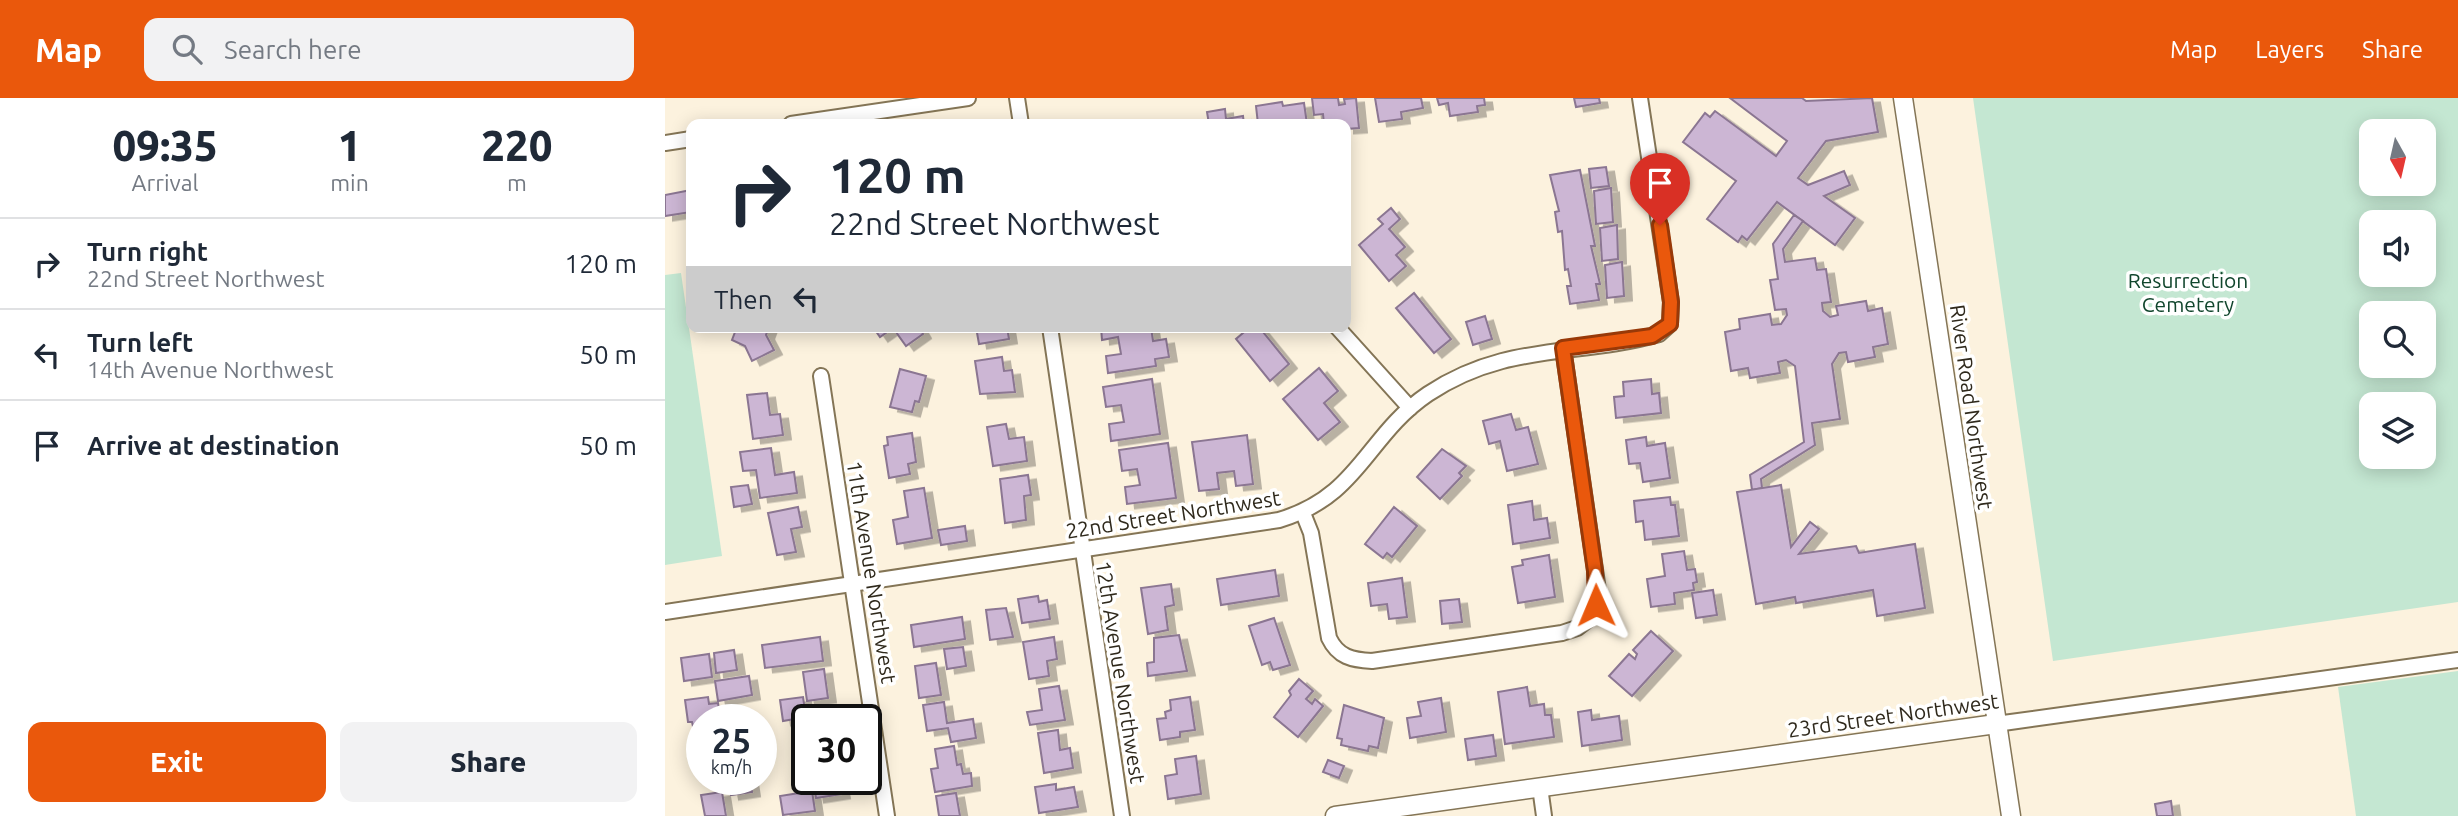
<!DOCTYPE html>
<html lang="en">
<head>
<meta charset="utf-8">
<style>
	body { margin:0; font-family:Ubuntu,sans-serif; background:#f2f2f3; color:#1f2937; height:100vh; display:flex; flex-direction:column; font-size:26px; white-space:nowrap }
	* { box-sizing:border-box; margin:0 }
	p { font-size:23px; color:#747a83 }
	.icon { flex:none; width:38px; height:38px; fill:none; stroke:currentColor; stroke-width:2; stroke-linecap:round; stroke-linejoin:round }
	.map { position:relative; flex:1; overflow:hidden }
	.drawer { display:flex; flex-direction:column; background:#fff; width:665px }
	.drawer>* { flex:none }
	.guide { position:absolute; left:21px; top:21px; width:665px; height:214px; border-radius:14px; box-shadow:0 4px 18px #0003; background:#fff; color:#1f2937; overflow:hidden }
	.needle { width:46px; rotate:172deg }
	.controls { position:absolute; left:1694px; top:21px; display:grid; gap:14px }
	.controls a { display:grid; place-items:center; width:77px; height:77px; border-radius:14px; background:#fff; box-shadow:0 4px 18px #0003; font-size:35px }
	.speed { position:absolute; left:21px; top:606px; display:flex; gap:14px; font-size:35px; font-weight:700; text-align:center }
	.speed>* { display:grid; place-content:center; width:91px; height:91px; border-radius:50%; background:#fff; box-shadow:0 4px 18px #0003; line-height:1 }
	.speed small { font-size:18px; font-weight:400 }
	.speed .limit { border:4px solid #111; border-radius:10px; background:#fff; color:#111 }
	.pin { position:absolute; display:grid; place-items:center; width:60px; height:60px; color:#fff; margin:-72px -30px; border-radius:50% 50% 50% 0; rotate:-45deg; box-shadow:0 0 7px #0007 }
	.pin .icon { rotate:45deg }
	.me { position:absolute; width:77px; margin:-38px; rotate:359deg; stroke-linejoin:round; filter:drop-shadow(0 0 5px #0008) }
	.turn { display:flex; align-items:center; gap:24px; height:147px; padding:0 28px; font-size:32px }
	.turn .icon { width:91px; height:91px; stroke-width:2.5 }
	.turn b { display:block; font-size:49px; line-height:60px }
	.then { display:flex; align-items:center; height:66px; padding:0 28px; background:#0003; gap:14px; font-size:26px }
	.eta { display:flex; justify-content:space-evenly; align-items:center; height:119px; text-align:center }
	.eta b { font-size:42px; font-weight:800; line-height:49px }
	.action { display:flex; gap:14px; margin-top:auto; padding:14px 28px }
	.action a { flex:1; height:80px; border-radius:14px; background:#ea580c; color:#fff; font-size:28px; font-weight:800; line-height:80px; text-align:center }
	.action a+a { background:#f2f2f3; color:#1f2937 }
	ul { padding:0; list-style:none }
	li { display:flex; align-items:center; gap:21px; height:91px; padding:0 28px; border-top:2px solid #e0e1e3 }
	li div { flex:1 }
	li b { display:block; font-size:26px }
	li em { font-style:normal }
	header { display:flex; align-items:center; gap:42px; box-sizing:border-box; height:98px; padding:0 35px; background:#ea580c; color:#fff }
	header strong { font-size:33px }
	nav { display:flex; gap:38px; margin-inline-start:auto; font-size:24px }
	.search { width:490px; height:63px; background:#f2f2f3; display:flex; align-items:center; gap:18px; box-sizing:border-box; padding:0 24px; border-radius:14px; color:#747a83; font-size:26px }
	main { display:flex; flex:1; min-height:0 }
	.map>svg:first-child { display:block }
	.green { fill:#c4e7d2; fill-rule:evenodd }
	.building { fill:#ccb6d4; stroke:#8b7692; stroke-width:2; filter:url(#shadow) }
	.lines { fill:none; stroke-linecap:round; stroke-linejoin:round }
	.minor-casing { stroke:#847556; stroke-width:18 }
	.tertiary-casing { stroke:#847556; stroke-width:21 }
	.minor { stroke:#fff; stroke-width:14 }
	.tertiary { stroke:#fff; stroke-width:18 }
	.route-casing { stroke:#983908; stroke-width:18 }
	.route { stroke:#ea580c; stroke-width:12 }
	.labels { text-anchor:middle; dominant-baseline:central; stroke-width:7; stroke-linejoin:round; paint-order:stroke }
	.park-label { font-size:21px; fill:#11462d; stroke:#fff }
	.street-label { font-size:21px; fill:#2f291c; stroke:#fff }
</style>
</head>
<body>
<header>
<strong>Map</strong>
<div class="search"><svg class="icon" aria-label="search" viewBox="0 0 24 24"><circle cx="10" cy="10" r="6"/><path d="M15 15l6 6"/></svg>Search here</div>
<nav><a>Map</a><a>Layers</a><a>Share</a></nav>
</header>
<main>
<section class="drawer">
<div class="eta">
<div><b>09:35</b><p>Arrival</p></div>
<div><b>1</b><p>min</p></div>
<div><b>220</b><p>m</p></div>
</div>
<ul>
<li><svg class="icon" aria-label="right" viewBox="0 0 24 24"><path d="M7 20v-9h11M14 6l5 5-5 5"/></svg><div><b>Turn right</b><p>22nd Street Northwest</p></div><em>120 m</em></li>
<li><svg class="icon" aria-label="left" viewBox="0 0 24 24"><path d="M17 20v-9H6M10 6l-5 5 5 5"/></svg><div><b>Turn left</b><p>14th Avenue Northwest</p></div><em>50 m</em></li>
<li><svg class="icon" aria-label="arrive" viewBox="0 0 24 24"><path d="M6 21V4h12l-3 4 3 4H6"/></svg><div><b>Arrive at destination</b></div><em>50 m</em></li>
</ul>
<div class="action"><a>Exit</a><a>Share</a></div>
</section>
<div class="map">
<svg width="1793" height="718" viewBox="0 0 1793 718">
	<defs>
		<filter id="shadow"><feDropShadow dx="8" dy="4.5" stdDeviation="0" flood-color="#0004"/></filter>
	</defs>
	<rect width="100%" height="100%" fill="#fcf2de"/>
	<g class="green">
		<path d="M1308,0H1793V504L1388,563ZM1706,33H1759V86H1706ZM1706,124H1759V177H1706ZM1706,215H1759V268H1706ZM1706,306H1759V359H1706Z"/>
		<polygon points="16,175 57,458 0,467 0,177"/>
		<polygon points="1793,573 1793,718 1691,718 1673,589"/>
	</g>
	<g class="building">
		<polygon points="647,0 673,0 674,7 680,6 679,1 691,0 694,30 681,31 681,26 659,26 658,16 649,17"/>
		<polygon points="710,0 756,0 758,10 736,14 737,21 714,24"/>
		<polygon points="772,0 819,0 820,7 812,8 813,14 785,18 783,5 774,7"/>
		<polygon points="909,0 934,0 935,5 911,9"/>
		<polygon points="1065,0 1137,0 1141,3 1207,0 1213,34 1161,43 1133,80 1143,87 1179,73 1185,87 1159,98 1190,120 1170,147 1112,104 1082,142 1077,138 1073,144 1042,121 1071,83 1018,44 1040,15 1045,19 1050,13 1111,58 1122,43"/>
		<polygon points="617,4 618,8 639,5 642,26 593,26 591,8"/>
		<polygon points="560,11 561,21 578,18 579,26 544,26 542,14"/>
		<polygon points="941,69 944,88 926,90 924,71"/>
		<polygon points="915,72 930,148 926,148 935,186 931,186 934,202 905,206 902,188 906,188 903,171 900,172 897,133 893,134 890,114 894,113 885,77"/>
		<polygon points="946,90 948,124 931,126 929,93"/>
		<polygon points="26,92 26,114 0,118 0,97"/>
		<polygon points="726,110 735,121 724,131 740,149 731,157 741,168 724,183 694,147 718,126 713,121"/>
		<polygon points="1129,117 1138,123 1118,151 1120,164 1150,160 1152,172 1161,171 1166,204 1157,205 1158,213 1165,219 1173,217 1171,208 1201,203 1203,213 1217,210 1223,246 1208,249 1210,259 1183,264 1181,254 1174,255 1167,266 1175,321 1147,325 1150,347 1096,381 1097,390 1087,392 1085,377 1139,344 1130,268 1121,262 1113,264 1115,275 1085,280 1083,270 1066,273 1060,234 1075,231 1074,221 1105,216 1107,227 1116,226 1122,217 1121,211 1110,212 1105,182 1113,181 1108,146"/>
		<polygon points="952,127 953,161 937,163 935,130"/>
		<polygon points="957,164 959,198 942,200 940,167"/>
		<polygon points="749,195 786,241 769,255 731,210"/>
		<polygon points="820,218 827,241 808,247 801,224"/>
		<polygon points="72,229 104,229 101,237 109,252 87,263 80,248 67,242"/>
		<polygon points="208,229 254,229 258,236 241,248 228,230 215,239"/>
		<polygon points="311,229 342,229 344,241 314,246"/>
		<polygon points="436,229 486,229 488,243 501,241 504,259 490,261 491,268 443,275 441,258 456,256 453,239 437,242"/>
		<polygon points="585,229 594,229 624,266 605,283 571,241"/>
		<polygon points="337,259 339,273 347,272 350,294 315,296 310,263"/>
		<polygon points="654,270 673,293 659,305 675,324 653,342 618,301"/>
		<polygon points="235,271 261,278 254,304 250,303 247,314 225,309"/>
		<polygon points="487,281 495,336 446,343 444,326 459,324 456,307 441,309 438,289"/>
		<polygon points="986,281 987,296 994,295 996,315 951,320 949,299 959,298 958,284"/>
		<polygon points="102,295 105,317 115,316 118,337 88,341 82,297"/>
		<polygon points="846,316 851,332 863,329 873,366 842,373 835,343 824,346 818,323"/>
		<polygon points="341,326 344,341 359,339 362,363 328,368 322,329"/>
		<polygon points="247,335 251,364 243,366 245,376 224,380 219,348 223,347 222,339"/>
		<polygon points="582,337 588,386 571,388 569,373 552,375 554,391 534,393 527,344"/>
		<polygon points="981,339 982,348 1000,345 1005,380 978,384 975,365 964,366 961,342"/>
		<polygon points="503,345 511,400 462,406 460,389 475,387 472,371 457,373 454,352"/>
		<polygon points="106,350 110,377 129,374 132,395 95,400 91,372 78,373 75,354"/>
		<polygon points="777,351 801,368 794,375 797,378 775,401 752,379"/>
		<polygon points="363,377 366,397 359,398 361,422 340,425 335,381"/>
		<polygon points="83,387 87,406 69,409 66,389"/>
		<polygon points="1116,387 1126,449 1145,424 1154,431 1134,456 1191,448 1194,455 1250,446 1260,510 1212,518 1208,492 1131,505 1130,499 1091,506 1072,394"/>
		<polygon points="259,390 267,440 232,446 228,422 243,419 239,393"/>
		<polygon points="1005,399 1006,407 1010,407 1014,438 980,442 978,423 971,424 969,403"/>
		<polygon points="867,403 869,422 882,420 885,440 848,446 843,407"/>
		<polygon points="133,409 137,429 126,431 131,454 112,457 103,415"/>
		<polygon points="729,409 752,428 727,459 722,455 718,460 700,446"/>
		<polygon points="300,428 302,443 276,447 273,432"/>
		<polygon points="1019,453 1022,472 1030,471 1032,484 1028,485 1029,492 1009,495 1010,506 986,509 982,481 1000,478 997,456"/>
		<polygon points="884,457 890,499 853,505 847,469 858,467 857,462"/>
		<polygon points="610,472 614,498 556,507 552,481"/>
		<polygon points="737,480 742,519 724,521 722,506 706,508 703,485"/>
		<polygon points="506,486 509,507 500,509 503,532 483,536 476,490"/>
		<polygon points="1048,492 1052,517 1031,520 1027,495"/>
		<polygon points="373,498 374,504 382,502 385,521 357,525 353,501"/>
		<polygon points="794,501 797,524 777,526 775,503"/>
		<polygon points="341,510 348,539 325,542 321,512"/>
		<polygon points="297,519 300,541 249,549 246,527"/>
		<polygon points="609,520 625,567 608,572 605,564 597,567 584,528"/>
		<polygon points="986,533 1008,553 967,598 944,578 964,556 970,561 972,556 968,552"/>
		<polygon points="514,537 522,573 483,578 482,565 489,564 489,540"/>
		<polygon points="155,539 158,563 100,570 97,547"/>
		<polygon points="389,539 392,561 382,563 384,578 364,581 358,544"/>
		<polygon points="298,549 301,568 282,571 279,551"/>
		<polygon points="69,552 72,572 51,575 49,555"/>
		<polygon points="44,556 47,579 19,583 16,560"/>
		<polygon points="271,565 276,597 254,600 250,568"/>
		<polygon points="159,571 163,600 142,603 138,574"/>
		<polygon points="84,578 87,597 53,603 50,583"/>
		<polygon points="634,581 648,593 641,601 647,606 650,601 658,608 633,639 609,619 626,597 624,593"/>
		<polygon points="394,588 400,622 365,627 362,614 377,612 374,591"/>
		<polygon points="862,589 865,608 879,606 880,617 886,617 889,639 840,646 833,594"/>
		<polygon points="43,599 44,606 53,605 55,617 47,618 48,621 37,621 37,632 29,633 27,624 23,624 20,602"/>
		<polygon points="138,599 141,619 118,623 115,602"/>
		<polygon points="525,599 530,632 515,634 515,639 495,642 492,621 501,620 500,614 506,612 505,602"/>
		<polygon points="776,600 781,634 745,640 742,620 756,618 753,604"/>
		<polygon points="279,604 282,625 308,621 311,640 286,644 283,630 262,633 258,607"/>
		<polygon points="679,607 719,620 713,650 704,648 703,653 676,647 677,641 672,640"/>
		<polygon points="926,612 927,622 954,618 957,642 917,648 913,614"/>
		<polygon points="393,632 395,652 405,650 408,670 379,675 373,635"/>
		<polygon points="828,637 831,658 803,662 800,641"/>
		<polygon points="37,640 37,668 32,668 28,641"/>
		<polygon points="289,648 292,667 296,666 298,676 306,675 307,688 270,694 266,671 273,670 270,651"/>
		<polygon points="531,658 536,696 503,701 500,678 512,676 510,661"/>
		<polygon points="663,662 679,668 674,680 658,674"/>
		<polygon points="63,681 85,681 87,694 66,697"/>
		<polygon points="174,681 177,696 151,700 148,683"/>
		<polygon points="391,686 391,692 409,689 413,709 374,715 370,689"/>
		<polygon points="147,693 150,713 118,717 115,698"/>
		<polygon points="57,694 61,718 40,718 36,697"/>
		<polygon points="291,695 295,718 274,718 271,698"/>
		<polygon points="1506,703 1508,718 1492,718 1490,706"/>
	</g>
	<g class="lines">
		<defs>
			<g id="minor">
				<polyline points="352,0 356,26"/>
				<polyline points="126,26 303,0"/>
				<polyline points="0,45 26,41"/>
				<polyline points="385,229 457,718"/>
				<polyline points="672,229 745,310"/>
				<polyline points="156,278 222,718"/>
				<path d="M638,415L646,435L664,540C673,559 687,562 707,563L897,535L912,530L925,520L933,492L898,250"/>
				<path d="M0,514L614,422C695,398 701,338 763,296C841,244 912,259 994,236L1005,226L1006,204L975,0"/>
				<polyline points="1331,626 1793,562"/>
				<polyline points="875,689 879,718"/>
			</g>
			<g id="tertiary">
				<polyline points="1238,0 1346,718"/>
				<polyline points="670,718 1331,626"/>
			</g>
		</defs>
		<use href="#minor" class="minor-casing"/>
		<use href="#tertiary" class="tertiary-casing"/>
		<use href="#minor" class="minor"/>
		<use href="#tertiary" class="tertiary"/>
	</g>
	<g class="lines">
		<defs>
			<polyline id="route" points="931,507 930,473 898,250 987,238 1005,226 1006,204 995,127"/>
		</defs>
		<use href="#route" class="route-casing"/>
		<use href="#route" class="route"/>
	</g>
	<g class="labels">
		<g class="park-label">
			<text x="1523" y="182">Resurrection<tspan x="1523" dy="24">Cemetery</tspan></text>
		</g>
		<g class="street-label">
			<text transform="translate(1307 309) rotate(82)">River Road Northwest</text>
			<text transform="translate(508 416) rotate(-9)">22nd Street Northwest</text>
			<text transform="translate(207 474) rotate(81)">11th Avenue Northwest</text>
			<text transform="translate(456 574) rotate(81)">12th Avenue Northwest</text>
			<text transform="translate(1228 617) rotate(-8)">23rd Street Northwest</text>
		</g>
	</g>
</svg>
<div class="controls">
<a><svg class="needle" viewBox="-14 -14 28 28"><path d="M0-13l5 13h-10z" fill="#e53935"/><path d="M0 13l5-13h-10z" fill="#747a83"/></svg></a>
<a><svg class="icon" aria-label="sound" viewBox="0 0 24 24"><path d="M4 9h4l5-4v14l-5-4H4zM17 9q2 3 0 6"/></svg></a>
<a><svg class="icon" aria-label="search" viewBox="0 0 24 24"><circle cx="10" cy="10" r="6"/><path d="M15 15l6 6"/></svg></a>
<a><svg class="icon" aria-label="layers" viewBox="0 0 24 24"><path d="M12 4l9 5-9 5-9-5zM3 14l9 5 9-5"/></svg></a>
</div>
<div class="speed"><div>25<small>km/h</small></div><div class="limit">30</div></div>
<div class="pin" style="left:995px;top:127px;background:#d93025"><svg class="icon" aria-label="arrive" viewBox="0 0 24 24"><path d="M6 21V4h12l-3 4 3 4H6"/></svg></div>
<svg class="me" style="left:931px;top:507px" viewBox="-20 -20 40 40"><path d="M0-17L14 15 0 8-14 15z" fill="#ea580c" stroke="#fff" stroke-width="4"/></svg>
<div class="guide">
<div class="turn"><svg class="icon" aria-label="right" viewBox="0 0 24 24"><path d="M7 20v-9h11M14 6l5 5-5 5"/></svg><div><b>120 m</b>22nd Street Northwest</div></div>
<div class="then">Then<svg class="icon" aria-label="left" viewBox="0 0 24 24"><path d="M17 20v-9H6M10 6l-5 5 5 5"/></svg></div>
</div>
</div>
</main>
</body>
</html>
